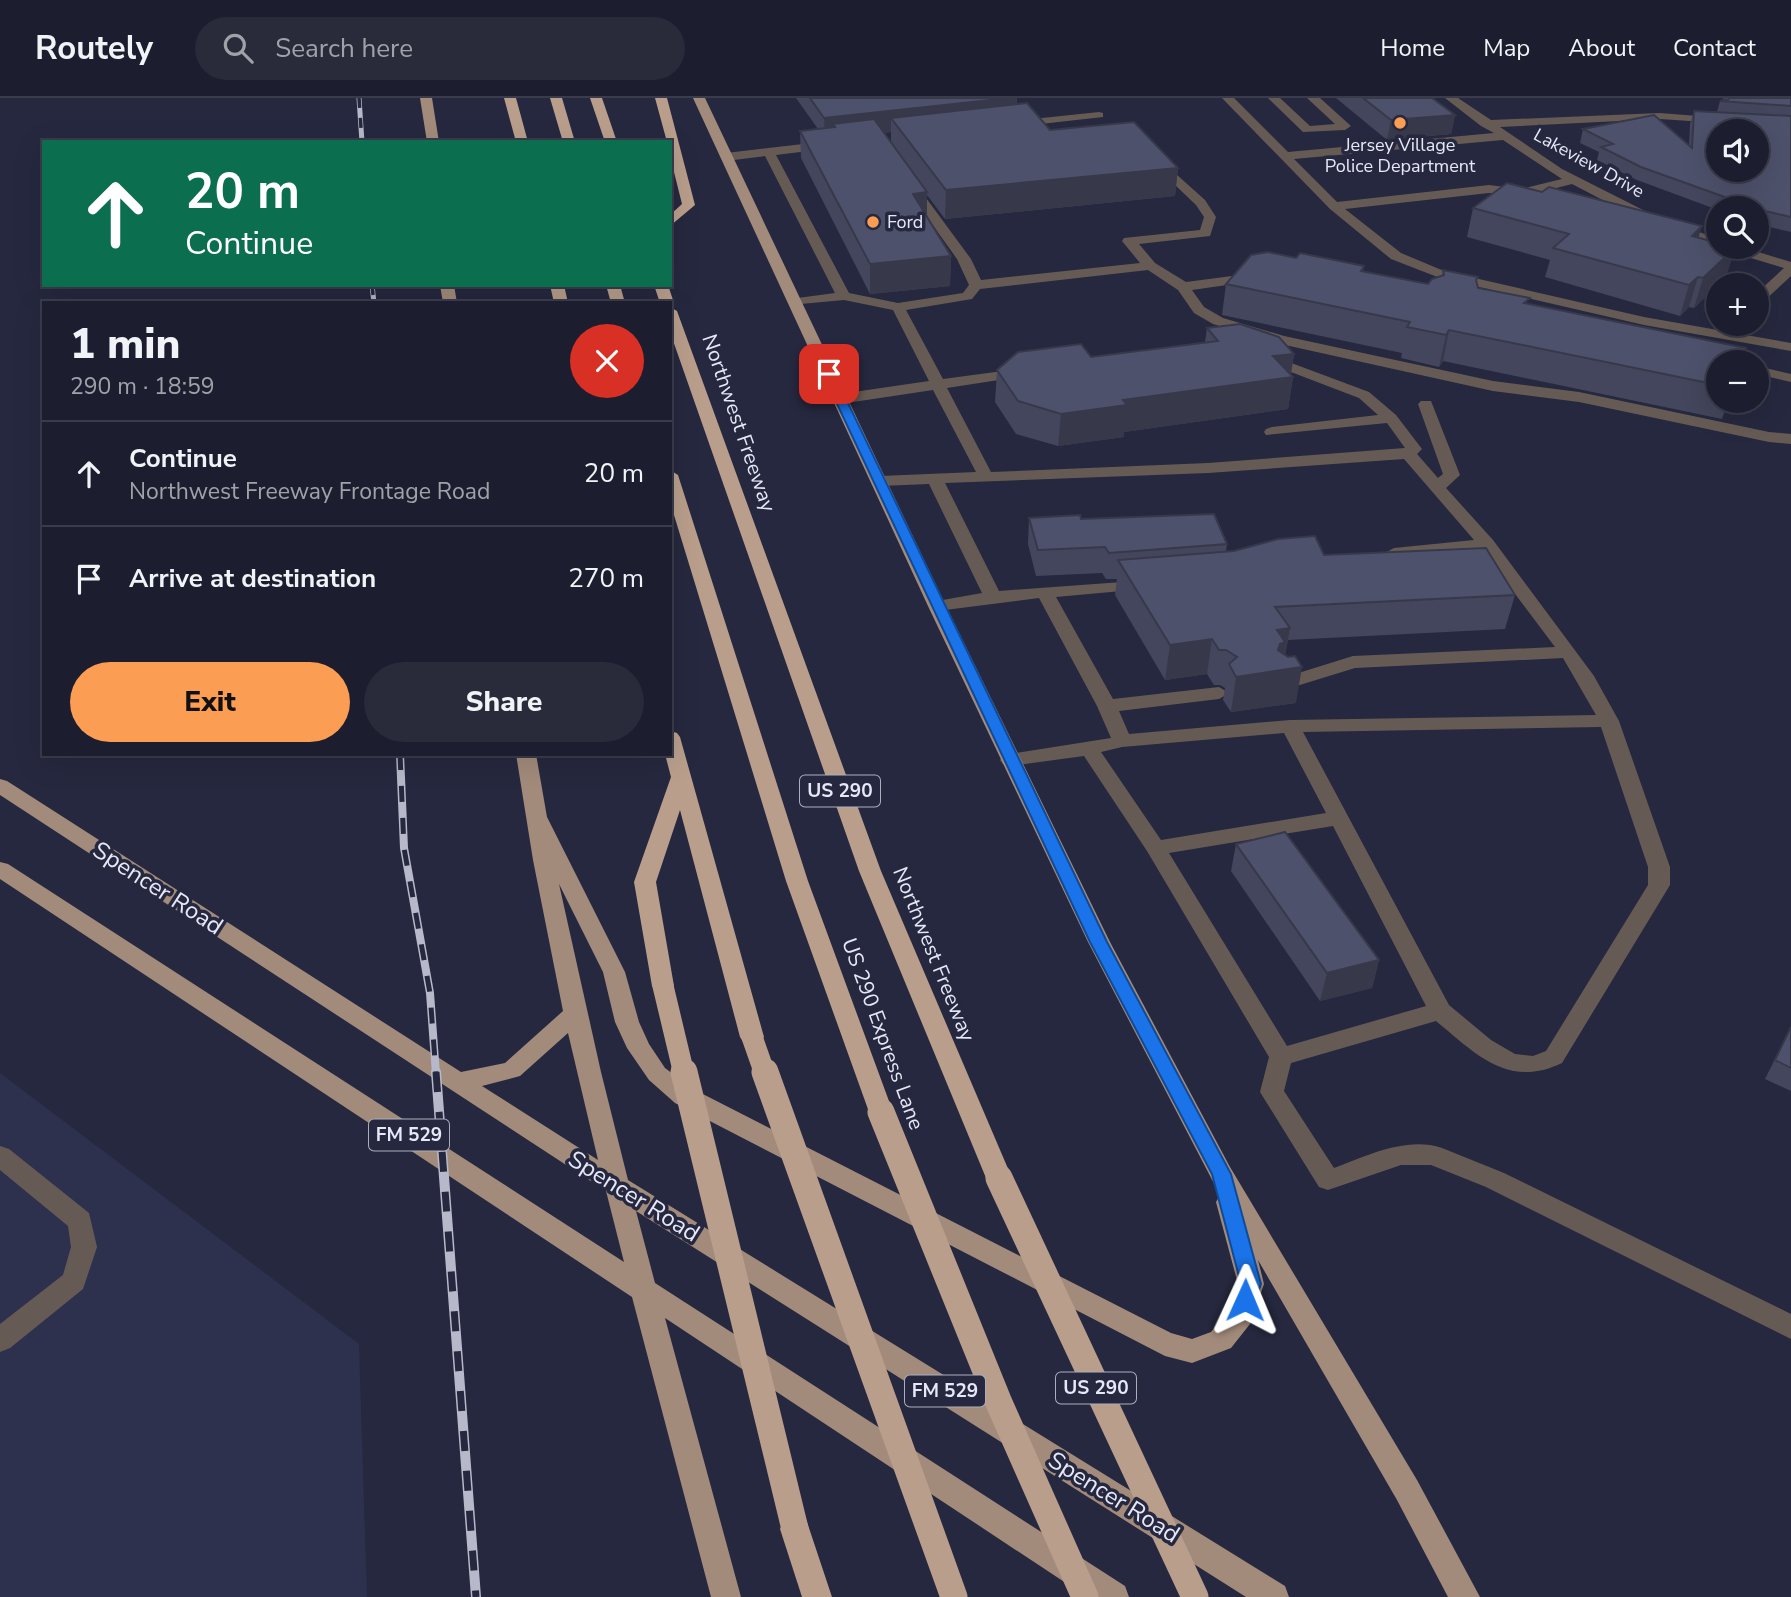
<!DOCTYPE html>
<html lang="en">
<head>
<meta charset="utf-8">
<style>
	body { margin:0; font-family:"Nunito Sans",sans-serif; background:#292b3b; color:#f1f3f6; height:100vh; display:flex; flex-direction:column; font-size:26px; white-space:nowrap }
	* { box-sizing:border-box; margin:0 }
	p { font-size:23px; color:#a0a2aa }
	.icon { flex:none; width:38px; height:38px; fill:none; stroke:currentColor; stroke-width:2; stroke-linecap:round; stroke-linejoin:round }
	.map { position:relative; flex:1; overflow:hidden }
	.drawer { position:absolute; left:42px; top:203px; width:630px; height:455px; display:flex; flex-direction:column; background:#1c1e2f; border-radius:0px; box-shadow:0 7px 28px #0002,0 0 0 2px #3a3c4b }
	.drawer>* { flex:none }
	.hud { position:absolute; left:42px; top:42px; width:630px; height:147px; border-radius:0px; box-shadow:0 7px 28px #0002,0 0 0 2px #3a3c4b; background:#0b6e4f; color:#fff; overflow:hidden }
	.tools { position:absolute; left:1706px; top:21px; display:grid; gap:14px }
	.tools a { display:grid; place-items:center; width:63px; height:63px; border-radius:50%; background:#1c1e2f; box-shadow:0 7px 28px #0002,0 0 0 2px #3a3c4b; font-size:35px }
	.pin { position:absolute; display:grid; place-items:center; width:60px; height:60px; color:#fff; margin:-30px; border-radius:14px; box-shadow:0 4px 10px #0006 }
	.me { position:absolute; width:77px; margin:-38px; rotate:1deg; stroke-linejoin:round; filter:drop-shadow(0 0 5px #0008) }
	.turn { display:flex; align-items:center; gap:24px; height:147px; padding:0 28px; font-size:32px }
	.turn .icon { width:91px; height:91px; stroke-width:2.5 }
	.turn b { display:block; font-size:49px; line-height:60px }
	.round { display:grid; place-items:center; flex:none; width:74px; height:74px; border-radius:37px; background:#292b3b }
	.overview { display:flex; align-items:center; justify-content:space-between; height:119px; padding:0 28px }
	h1 { font-size:42px; font-weight:800; line-height:52px }
	.button { display:flex; gap:14px; margin-top:auto; padding:14px 28px }
	.button a { flex:1; height:80px; border-radius:42px; background:#fc9d54; color:#111; font-size:28px; font-weight:800; line-height:80px; text-align:center }
	.button a+a { background:#292b3b; color:#f1f3f6 }
	ul { padding:0; list-style:none }
	li { display:flex; align-items:center; gap:21px; height:105px; padding:0 28px; border-top:2px solid #3a3c4b }
	li div { flex:1 }
	li b { display:block; font-size:26px }
	li em { font-style:normal }
	header { display:flex; align-items:center; gap:42px; box-sizing:border-box; height:98px; padding:0 35px; background:#1c1e2f; border-bottom:2px solid #3a3c4b }
	header strong { font-size:33px }
	nav { display:flex; gap:38px; margin-inline-start:auto; font-size:24px }
	.search { width:490px; height:63px; background:#292b3b; display:flex; align-items:center; gap:18px; box-sizing:border-box; padding:0 24px; border-radius:38px; color:#a0a2aa; font-size:26px }
	.map>svg:first-child { display:block }
	.built { fill:#2e314e }
	.lines { fill:none; stroke-linecap:round; stroke-linejoin:round }
	.minor { fill:#665b54; fill-rule:evenodd }
	.major { fill:#a28b7b; fill-rule:evenodd }
	.highway { fill:#b99e8b; fill-rule:evenodd }
	.rail-far2-casing { stroke:#b7b9ca; stroke-width:5 }
	.rail-far1-casing { stroke:#b7b9ca; stroke-width:8 }
	.rail-casing { stroke:#b7b9ca; stroke-width:10 }
	.rail-far2 { stroke:#26283f; stroke-width:3.5; stroke-dasharray:10; stroke-linecap:butt }
	.rail-far1 { stroke:#26283f; stroke-width:5; stroke-dasharray:16; stroke-linecap:butt }
	.rail { stroke:#26283f; stroke-width:7; stroke-dasharray:20; stroke-linecap:butt }
	.highway-bridge-far1 { stroke:#b99e8b; stroke-width:21 }
	.highway-bridge { stroke:#b99e8b; stroke-width:27 }
	.wall { fill:#43465c; fill-rule:evenodd }
	.shaded-wall { fill:#37394b }
	.building { fill:#4e516b; stroke:#37394b; stroke-width:2; fill-rule:evenodd }
	.route { fill:#1a73e8; stroke:#114b97; stroke-width:2 }
	.poi-dot { fill:#fc9d54; stroke:#26283f; stroke-width:2.5 }
	.labels { text-anchor:middle; dominant-baseline:central; stroke-width:7; stroke-linejoin:round; paint-order:stroke }
	.far-poi-label { font-size:18px; fill:#e6e8f8; stroke:#26283f }
	.far-street-label { font-size:18px; fill:#e6e8f8; stroke:#26283f }
	.shield { fill:#26283f; stroke:#acaec0; stroke-width:2 }
	.shield-label { font-size:19px; font-weight:bold; fill:#e6e8f8 }
	.street-label { font-size:21px; fill:#e6e8f8; stroke:#26283f }
	.near-street-label { font-size:24px; fill:#e6e8f8; stroke:#26283f }
</style>
</head>
<body>
<header>
<strong>Routely</strong>
<div class="search"><svg class="icon" aria-label="search" viewBox="0 0 24 24"><circle cx="10" cy="10" r="6"/><path d="M15 15l6 6"/></svg>Search here</div>
<nav><a>Home</a><a>Map</a><a>About</a><a>Contact</a></nav>
</header>
<div class="map">
<svg width="1791" height="1499" viewBox="0 0 1791 1499">
	<rect width="100%" height="100%" fill="#26283f"/>
	<polygon class="built" points="0,975 359,1246 367,1499 0,1499"/>
	<g class="lines">
		<g class="minor">
			<path d="M1222,0H1234L1288,54L1494,35L1481,28L1445,0H1458L1491,22L1660,15L1723,20L1725,22L1719,25L1660,21L1500,29L1562,71L1651,116L1718,141V149L1641,122L1572,86L1521,99L1489,95L1345,111L1401,155L1444,173L1644,219L1791,245V253L1644,227L1440,180L1391,161L1330,111ZM1503,42L1562,81L1521,91L1489,87L1337,104L1294,61Z"/>
			<polygon points="1268,0 1280,0 1310,28 1335,26 1307,0 1320,0 1351,28 1345,32 1303,34"/>
			<polygon points="1099,14 1103,15 1103,19 1014,29 1008,26 1014,23"/>
			<path d="M829,43L833,44V50L776,57L849,195L898,205L963,195L969,187L957,161L905,88L911,84L915,85L971,161L981,182L1140,165L1122,143L1124,140L1200,132L1204,119L1196,107L1153,66L1151,63L1157,59L1205,102L1216,119L1210,138L1139,146L1155,165L1186,184L1255,175L1262,179L1255,183L1192,192L1204,209L1223,220L1284,238L1493,283L1579,294L1769,334L1791,336V346L1769,344L1579,304L1493,293L1276,245L1213,226L1194,215L1178,192L1148,172L980,191L972,201L906,212L943,281L1025,270L1032,274L1025,278L947,290L991,374L1208,365L1405,350L1387,325L1266,337L1264,334L1266,331L1272,329L1378,317L1359,300L1262,263L1260,260L1262,257L1267,256L1369,294L1396,317L1422,351L1417,356L1438,380L1443,376L1418,306L1421,303H1431L1460,377L1446,390L1493,442L1594,578L1619,623L1670,769V787L1562,965C1508,991 1476,956 1436,923L1291,965L1284,993L1334,1070C1367,1058 1406,1038 1442,1050L1504,1075L1791,1216V1241L1486,1089L1431,1067H1401L1328,1092L1319,1089L1260,994L1269,959L1147,753L1084,658L1010,668L1003,666L1000,662L1003,658L1010,656L1111,640L1097,608L1039,500L937,513L928,508L937,503L982,495L929,386L880,388L872,383L880,378L976,374L933,292L840,306L832,301L840,296L929,283L893,212L844,202L790,207V201L835,195L765,58L726,63L720,59L726,55ZM1404,361L1474,442L1394,450L1385,455L1388,459L1482,452L1555,549L1353,558L1276,582L1274,586L1276,590H1290L1355,570L1563,560L1596,617L1290,622L1129,636L1119,613L1219,601L1229,595L1219,589L1113,601L1056,499L1144,491L1153,486L1150,482L999,493L945,385L1208,375ZM1601,629L1648,769V787L1546,953L1533,958L1515,956L1491,942L1449,907L1303,634ZM1284,635L1326,715L1161,742L1101,654L1122,649ZM1333,728L1426,908L1287,948L1169,755Z"/>
			<polygon points="1723,149 1742,149 1791,164 1791,178 1762,205 1757,206 1757,195 1784,170 1724,152"/>
			<polygon points="1757,268 1791,276 1791,284 1757,276"/>
			<polygon points="0,1048 9,1051 89,1115 97,1149 83,1191 10,1250 0,1254 0,1226 63,1177 71,1149 68,1128 0,1072"/>
		</g>
		<g class="major">
			<polygon points="420,0 432,0 439,44 427,44"/>
			<path d="M693,0H705L946,508L1110,844L1230,1069L1417,1382L1480,1499H1448L1397,1402L1258,1162L1264,1186L1250,1226L1231,1250L1192,1265L1165,1258L675,1005L649,982L627,950L615,924L603,874L559,786L601,974L628,1082L1285,1488L1289,1499H1246L636,1113L655,1185L1125,1488L1129,1499H1087L665,1220L741,1499H711L632,1199L0,781V764L8,766L624,1164L606,1093L0,697V681L7,683L461,974L505,965L563,913L533,762L516,656H536L547,719L625,874L639,924L649,946L665,970L693,991L1171,1235L1192,1241L1211,1234L1229,1212L1238,1186L1216,1104L1220,1097L1088,844L928,508ZM568,935L598,1062L482,988L520,978Z"/>
			<polygon points="440,187 454,187 457,205 443,205"/>
		</g>
		<g class="highway">
			<polygon points="504,0 516,0 528,44 516,44"/>
			<polygon points="550,0 562,0 575,44 563,44"/>
			<polygon points="590,0 602,0 617,44 605,44"/>
			<polygon points="655,0 667,0 695,107 670,128 670,117 682,106 670,58 670,44 667,44"/>
			<polygon points="550,187 564,187 568,205 554,205"/>
			<polygon points="606,187 620,187 625,205 611,205"/>
			<polygon points="654,187 668,187 674,205 672,208 670,205 660,205"/>
			<polygon points="670,209 677,213 881,773 1012,1080 1008,1087 999,1090 990,1087 986,1080 859,773 670,234"/>
			<polygon points="670,372 678,377 808,783 893,1014 890,1021 881,1023 872,1021 869,1014 786,783 670,404"/>
			<polygon points="670,633 677,635 680,639 764,939 760,945 752,948 744,945 740,939 680,712 656,784 674,888 671,894 663,896 655,894 652,888 634,784 671,679 665,656 670,656"/>
			<polygon points="795,1417 806,1421 832,1499 802,1499 780,1431 784,1421"/>
		</g>
		<defs>
			<g id="rail-far2">
				<polyline points="359,0 362,44"/>
				<polyline points="372,187 374,205"/>
			</g>
			<polyline id="rail-far1" points="400,656 404,750 430,895 436,976"/>
			<polyline id="rail" points="436,974 476,1499"/>
		</defs>
		<use href="#rail-far2" class="rail-far2-casing"/>
		<use href="#rail-far1" class="rail-far1-casing"/>
		<use href="#rail" class="rail-casing"/>
		<use href="#rail-far2" class="rail-far2"/>
		<use href="#rail-far1" class="rail-far1"/>
		<use href="#rail" class="rail"/>
		<g class="highway-bridge-far1">
			<polyline points="663,888 684,976"/>
			<polyline points="752,939 765,976"/>
		</g>
		<g class="highway-bridge">
			<polyline points="684,974 795,1431"/>
			<polyline points="765,974 954,1499"/>
			<polyline points="881,1014 999,1305 1085,1499"/>
			<polyline points="999,1080 1195,1499"/>
		</g>
	</g>
	<g class="wall">
		<path d="M796,0H1017V6L1050,32L1178,70L1175,98L945,121L927,97V118L951,158L950,188L870,196L801,60L800,33L818,31ZM891,34V45L883,35Z"/>
		<polygon points="1336,0 1432,0 1455,17 1451,36 1387,42"/>
		<polygon points="1723,0 1791,0 1791,134 1757,126 1757,110 1718,110 1718,112 1637,82 1597,62 1599,54 1580,45 1583,31 1689,47 1690,26 1694,13 1717,14 1720,3 1724,3"/>
		<polygon points="1473,110 1699,140 1735,150 1726,179 1694,210 1689,209 1680,218 1545,179 1550,162 1467,139"/>
		<polygon points="1296,160 1364,168 1363,173 1428,186 1442,177 1443,172 1477,185 1478,190 1718,264 1718,303 1728,303 1722,321 1443,263 1439,269 1401,260 1402,255 1222,217 1226,186"/>
		<polygon points="1207,230 1294,256 1291,277 1293,279 1288,311 1124,334 1124,339 1058,348 1016,336 995,304 997,272 1205,244"/>
		<polygon points="1029,420 1081,421 1227,446 1226,453 1324,457 1515,497 1505,531 1288,542 1285,557 1296,605 1231,614 1223,602 1225,590 1220,587 1214,587 1207,576 1165,582 1115,497 1117,481 1106,481 1102,475 1036,478 1028,446"/>
		<polygon points="1236,746 1379,862 1372,890 1320,903 1231,773"/>
		<polygon points="1791,929 1791,993 1765,981"/>
	</g>
	<g class="shaded-wall">
		<polygon points="1009,0 1017,0 1016,20 891,20 891,34 836,40 835,29 833,26 833,40 825,41 824,20"/>
		<polygon points="1455,17 1451,36 1387,42 1391,22"/>
		<polygon points="1178,70 1175,98 945,121 946,92"/>
		<polygon points="927,94 927,123 913,96"/>
		<polygon points="1702,128 1693,158 1692,138"/>
		<polygon points="1735,150 1726,179 1694,210 1703,180"/>
		<polygon points="951,158 950,188 870,196 870,166"/>
		<polygon points="1698,179 1689,209 1680,218 1689,187"/>
		<polygon points="1449,232 1443,263 1439,269 1446,237"/>
		<polygon points="1294,256 1290,280 1293,279 1288,311 1124,334 1124,339 1058,348 1061,316 1123,302 1273,258"/>
		<polygon points="1290,530 1284,565 1302,569 1296,605 1231,614 1236,579 1277,532"/>
		<polygon points="1212,541 1207,576 1165,582 1170,547"/>
		<polygon points="1379,862 1372,890 1320,903 1327,875"/>
	</g>
	<g class="building">
		<polygon points="810,0 1009,0 824,20"/>
		<polygon points="1363,0 1432,0 1455,17 1391,22"/>
		<polygon points="1729,0 1791,0 1791,8 1720,3 1729,1"/>
		<polygon points="1027,5 1050,32 1134,24 1178,70 946,92 891,20"/>
		<path d="M1694,13L1791,18V119L1761,112L1641,69L1601,49L1613,46L1583,31L1654,17L1692,50ZM1718,33H1757V72H1718Z"/>
		<polygon points="874,21 927,94 913,96 951,158 870,166 800,33 835,29 833,26"/>
		<polygon points="1507,85 1542,94 1549,89 1702,128 1692,138 1718,145 1718,149 1735,150 1703,180 1698,179 1689,187 1553,150 1569,136 1473,110"/>
		<polygon points="1268,154 1296,160 1300,155 1364,168 1361,173 1428,186 1432,181 1444,177 1443,172 1478,179 1476,182 1478,190 1530,200 1524,205 1746,250 1741,264 1718,264 1718,287 1449,232 1446,237 1407,229 1410,224 1226,186 1251,157"/>
		<polygon points="1240,226 1279,239 1294,256 1273,258 1293,279 1123,302 1127,307 1061,316 1018,303 997,272 1018,254 1081,246 1091,259 1218,243 1207,230"/>
		<polygon points="1214,416 1227,446 1109,455 1105,449 1038,452 1029,420 1080,417 1081,421"/>
		<polygon points="1315,438 1324,457 1486,450 1515,497 1275,509 1290,530 1277,532 1285,544 1280,546 1278,552 1288,559 1295,558 1302,569 1236,579 1229,566 1237,559 1226,552 1219,552 1212,541 1170,547 1118,462 1234,453 1278,441"/>
		<polygon points="1285,734 1379,862 1327,875 1236,746"/>
		<polygon points="1791,929 1791,970 1775,962"/>
	</g>
	<polygon class="route" points="829,273 834,276 1107,844 1231,1076 1261,1186 1253,1208 1245,1211 1238,1208 1235,1202 1241,1186 1212,1076 1090,844 823,276"/>
	<g class="poi-dot">
		<circle cx="1400" cy="25" r="7"/>
		<circle cx="873" cy="124" r="7"/>
	</g>
	<g class="labels">
		<g class="far-poi-label">
			<text x="1400" y="47">Jersey Village<tspan x="1400" dy="21">Police Department</tspan></text>
			<text x="887" y="124" text-anchor="start">Ford</text>
		</g>
		<g class="far-street-label">
			<text transform="translate(1589 65) rotate(29)">Lakeview Drive</text>
		</g>
		<g class="shield">
			<rect x="800" y="677.5" width="80" height="31" rx="5"/>
			<rect x="369" y="1021.5" width="80" height="31" rx="5"/>
			<rect x="1056" y="1274.5" width="80" height="31" rx="5"/>
			<rect x="905" y="1277.5" width="80" height="31" rx="5"/>
		</g>
		<g class="shield-label">
			<text x="840" y="693">US 290</text>
			<text x="409" y="1037">FM 529</text>
			<text x="1096" y="1290">US 290</text>
			<text x="945" y="1293">FM 529</text>
		</g>
		<g class="street-label">
			<text transform="translate(739 325) rotate(71)">Northwest Freeway</text>
			<text transform="translate(934 856) rotate(68)">Northwest Freeway</text>
			<text transform="translate(883 936) rotate(70)">US 290 Express Lane</text>
		</g>
		<g class="near-street-label">
			<text transform="translate(158 790) rotate(33)">Spencer Road</text>
			<text transform="translate(634 1098) rotate(32)">Spencer Road</text>
			<text transform="translate(1114 1399) rotate(32)">Spencer Road</text>
		</g>
	</g>
</svg>
<div class="tools">
<a><svg class="icon" aria-label="sound" viewBox="0 0 24 24"><path d="M4 9h4l5-4v14l-5-4H4zM17 9q2 3 0 6"/></svg></a>
<a><svg class="icon" aria-label="search" viewBox="0 0 24 24"><circle cx="10" cy="10" r="6"/><path d="M15 15l6 6"/></svg></a>
<a>+</a>
<a>−</a>
</div>
<div class="pin" style="left:829px;top:276px;background:#d93025"><svg class="icon" aria-label="arrive" viewBox="0 0 24 24"><path d="M6 21V4h12l-3 4 3 4H6"/></svg></div>
<svg class="me" style="left:1245px;top:1202px" viewBox="-20 -20 40 40"><path d="M0-17L14 15 0 8-14 15z" fill="#1a73e8" stroke="#fff" stroke-width="4"/></svg>
<div class="hud">
<div class="turn"><svg class="icon" aria-label="ahead" viewBox="0 0 24 24"><path d="M12 20V5M6 11l6-6 6 6"/></svg><div><b>20 m</b>Continue</div></div>
</div>
<section class="drawer">
<div class="overview"><div><h1>1 min</h1><p>290 m · 18:59</p></div><a class="round" style="background:#d93025;color:#fff"><svg class="icon" aria-label="close" viewBox="0 0 24 24"><path d="M6 6l12 12M18 6L6 18"/></svg></a></div>
<ul>
<li><svg class="icon" aria-label="ahead" viewBox="0 0 24 24"><path d="M12 20V5M6 11l6-6 6 6"/></svg><div><b>Continue</b><p>Northwest Freeway Frontage Road</p></div><em>20 m</em></li>
<li><svg class="icon" aria-label="arrive" viewBox="0 0 24 24"><path d="M6 21V4h12l-3 4 3 4H6"/></svg><div><b>Arrive at destination</b></div><em>270 m</em></li>
</ul>
<div class="button"><a>Exit</a><a>Share</a></div>
</section>
</div>
</body>
</html>
